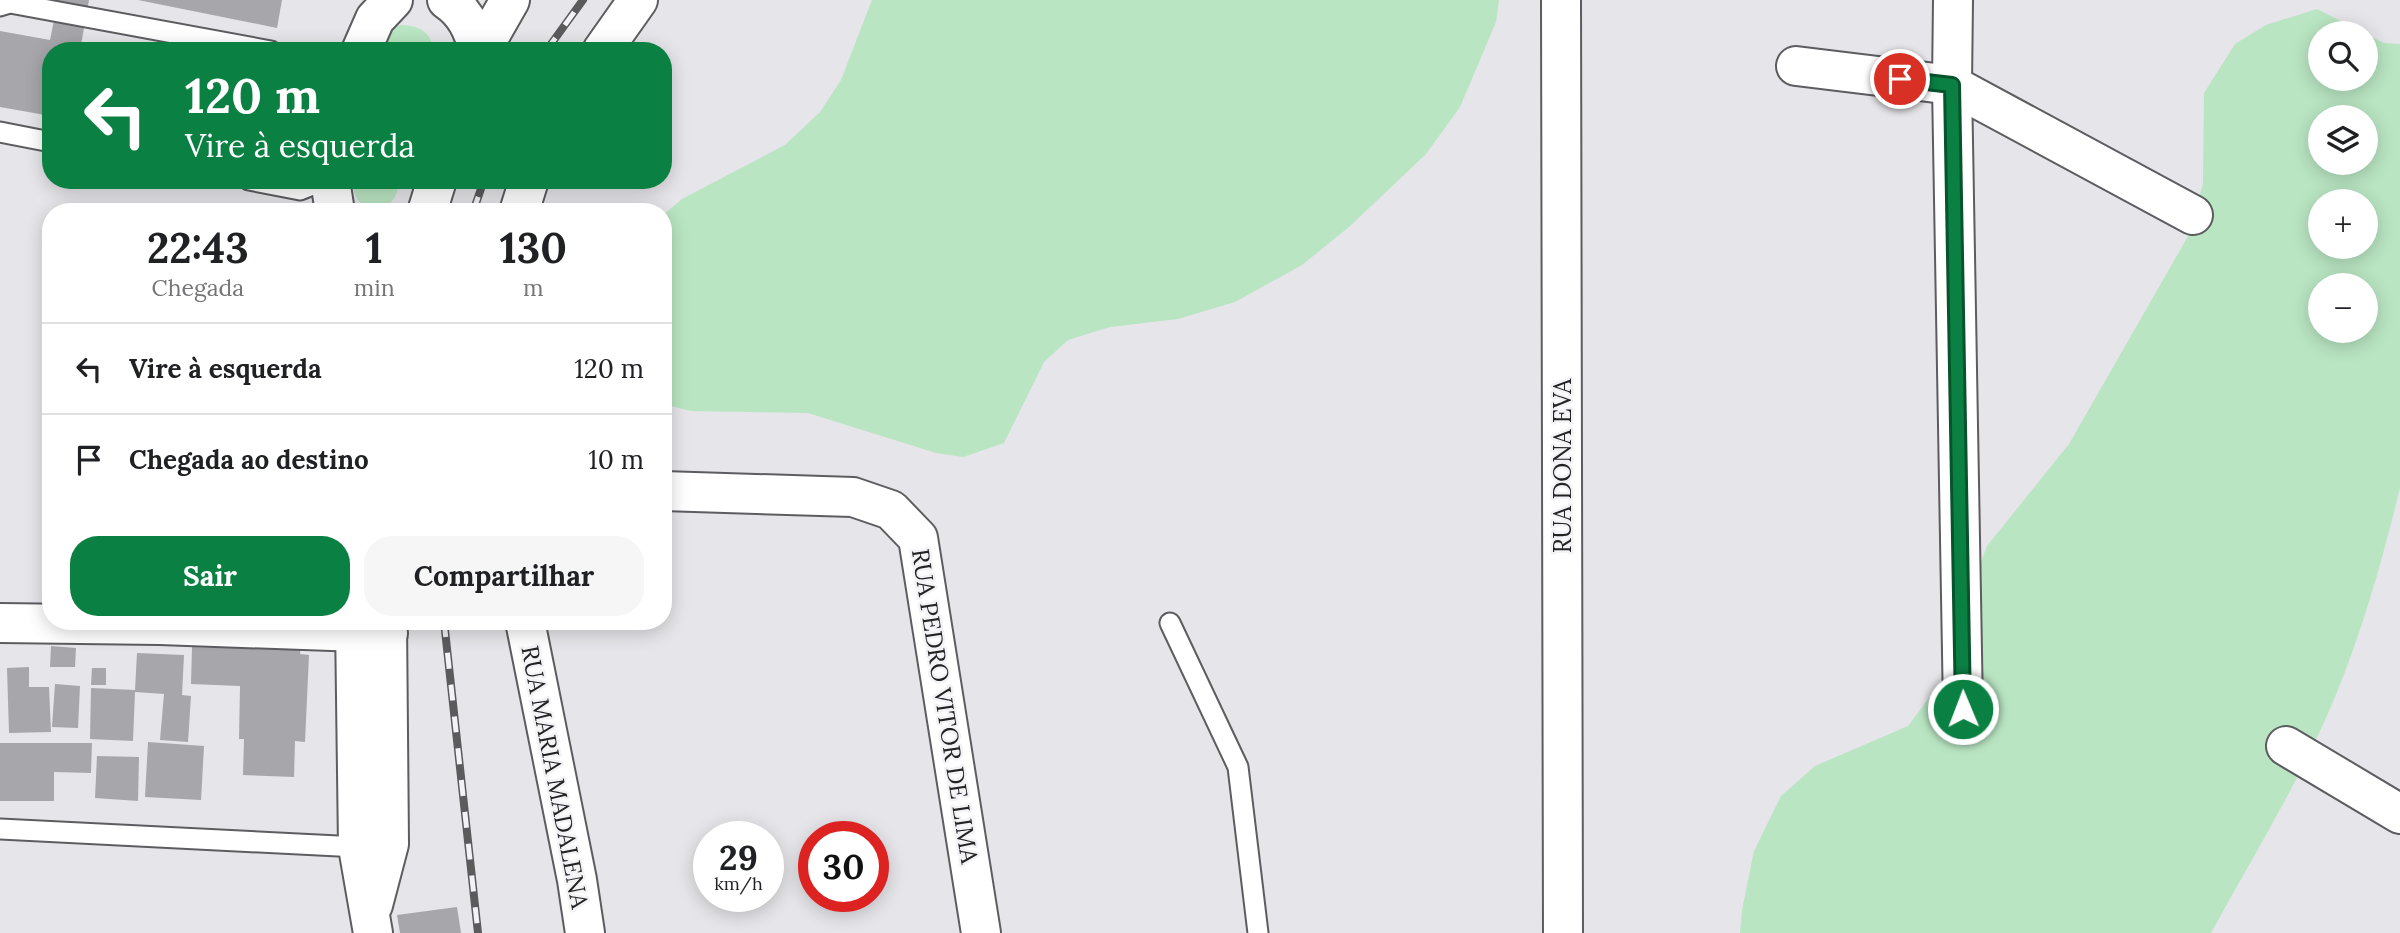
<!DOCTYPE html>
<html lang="pt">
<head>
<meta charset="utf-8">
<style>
	body { margin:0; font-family:Lora,serif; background:#f6f6f6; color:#202124; height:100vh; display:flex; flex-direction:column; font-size:26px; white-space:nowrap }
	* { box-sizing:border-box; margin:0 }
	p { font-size:23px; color:#757577 }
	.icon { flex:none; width:38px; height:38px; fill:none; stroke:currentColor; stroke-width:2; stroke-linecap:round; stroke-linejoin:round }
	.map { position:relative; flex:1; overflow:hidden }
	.details { position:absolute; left:42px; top:203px; width:630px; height:427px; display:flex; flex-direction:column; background:#fff; border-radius:28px; box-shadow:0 4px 18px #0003 }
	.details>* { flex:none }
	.hud { position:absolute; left:42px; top:42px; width:630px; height:147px; border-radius:28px; box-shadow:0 4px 18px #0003; background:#0b8043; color:#fff; overflow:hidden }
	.tools { position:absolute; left:2308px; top:21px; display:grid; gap:14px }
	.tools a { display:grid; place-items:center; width:70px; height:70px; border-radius:50%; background:#fff; box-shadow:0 4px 18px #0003; font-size:35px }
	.speed { position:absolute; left:693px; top:821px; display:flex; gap:14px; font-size:35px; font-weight:700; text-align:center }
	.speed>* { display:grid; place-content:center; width:91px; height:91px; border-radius:50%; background:#fff; box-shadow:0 4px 18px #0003; line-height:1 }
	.speed small { font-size:18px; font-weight:400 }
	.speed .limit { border:10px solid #d22; background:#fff; color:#111 }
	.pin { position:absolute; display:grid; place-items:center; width:60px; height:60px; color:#fff; margin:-30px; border:4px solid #fff; border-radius:50%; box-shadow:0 2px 7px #0007 }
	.me { position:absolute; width:77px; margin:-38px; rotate:359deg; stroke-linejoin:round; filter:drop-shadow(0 0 5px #0008) }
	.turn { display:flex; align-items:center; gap:24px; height:147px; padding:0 28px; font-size:32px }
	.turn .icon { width:91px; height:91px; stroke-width:2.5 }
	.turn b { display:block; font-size:49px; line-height:60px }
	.eta { display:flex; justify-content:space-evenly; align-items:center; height:119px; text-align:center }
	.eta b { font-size:42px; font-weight:800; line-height:49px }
	.primary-button { display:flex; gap:14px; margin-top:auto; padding:14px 28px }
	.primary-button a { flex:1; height:80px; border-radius:28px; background:#0b8043; color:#fff; font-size:28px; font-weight:800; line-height:80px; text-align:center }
	.primary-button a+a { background:#f6f6f6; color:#202124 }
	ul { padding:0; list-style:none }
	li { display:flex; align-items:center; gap:21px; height:91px; padding:0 28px; border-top:2px solid #e0e0e0 }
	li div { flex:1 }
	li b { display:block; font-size:26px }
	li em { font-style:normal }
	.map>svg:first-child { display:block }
	.green { fill:#b9e5c2; fill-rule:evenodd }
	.building { fill:#a7a6aa }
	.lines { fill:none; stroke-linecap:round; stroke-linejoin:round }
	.lane-casing { stroke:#5d5c60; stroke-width:23 }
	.street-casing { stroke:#5d5c60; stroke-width:42 }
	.secondary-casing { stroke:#5d5c60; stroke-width:42 }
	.lane { stroke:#fff; stroke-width:19 }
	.street { stroke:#fff; stroke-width:38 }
	.secondary { stroke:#fff; stroke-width:38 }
	.rail-casing { stroke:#5b5b5d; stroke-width:8 }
	.rail { stroke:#f3f2f6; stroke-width:5; stroke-dasharray:16; stroke-linecap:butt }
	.route-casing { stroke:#07532c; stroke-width:18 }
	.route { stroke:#0b8043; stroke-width:12 }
	.labels { text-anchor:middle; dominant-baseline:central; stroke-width:5; stroke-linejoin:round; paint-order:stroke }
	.street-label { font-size:24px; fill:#232324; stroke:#f3f2f6 }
</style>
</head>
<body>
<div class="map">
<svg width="2400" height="933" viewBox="0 0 2400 933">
	<rect width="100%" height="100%" fill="#e6e5e9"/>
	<g class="green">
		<polygon points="872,0 1499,0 1496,22 1460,107 1426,154 1349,227 1302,265 1235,302 1178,319 1110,327 1068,340 1044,362 1004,443 963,457 936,453 808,413 691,411 663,404 663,215 682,199 785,145 820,112 841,80"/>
		<path d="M2317,9L2365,33H2320V79H2366V34L2384,43L2400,44V488C2383,557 2364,626 2337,692C2303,776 2254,854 2211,933H1740L1742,910L1754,851L1781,796L1815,766L1908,726L1947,674L1964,607L1987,546L2069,444L2191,231L2203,183L2204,93L2235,44L2266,25ZM2320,117H2366V163H2320ZM2320,201H2366V247H2320ZM2320,285H2366V331H2320Z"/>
		<path d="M400,25C417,25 432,31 433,51H380L389,30Z"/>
		<path d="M354,180H400C398,187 397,195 392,201C376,221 350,204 354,180Z"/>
	</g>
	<g class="building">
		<polygon points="58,0 89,0 81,45 106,51 51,51 51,116 0,107 0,31 50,40"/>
		<polygon points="138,0 282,0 277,28"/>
		<polygon points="242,644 301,647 300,654 309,655 305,742 295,741 294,777 243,775 244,739 239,739 240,686 191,684 192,647 242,648"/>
		<polygon points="51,646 76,648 75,667 50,667"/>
		<polygon points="137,653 184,655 182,695 191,696 188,742 160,740 164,694 135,692 133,741 90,739 91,688 135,690"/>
		<polygon points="29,667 29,687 49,687 51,732 9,733 7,668"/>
		<polygon points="92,668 106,668 106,685 91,685"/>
		<polygon points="55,684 80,686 78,728 52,727"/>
		<polygon points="148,742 204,746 201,800 145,797"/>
		<polygon points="0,743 92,743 91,773 54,772 54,801 0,801"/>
		<polygon points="97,756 139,757 138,801 95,798"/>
		<polygon points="457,907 461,933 400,933 397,915"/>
	</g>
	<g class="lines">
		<defs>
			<g id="lane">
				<polyline points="0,6 10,3 271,51"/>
				<polyline points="0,132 51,142"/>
				<polyline points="249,180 300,190 325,180"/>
				<polyline points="1170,623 1238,767 1258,933"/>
				<polyline points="0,829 358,847"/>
			</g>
			<g id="street">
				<polyline points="1561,0 1563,933"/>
				<polyline points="1953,0 1952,85 1963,709"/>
				<polyline points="602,51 638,0"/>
				<polyline points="1796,66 1952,85 2193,215"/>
				<polyline points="519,212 529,180"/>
				<polyline points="663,491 853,497 891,510 918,538 981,933"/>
				<polyline points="525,621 577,880 585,933"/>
				<polyline points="0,623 160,625 388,633"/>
				<polyline points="2286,746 2400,814"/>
			</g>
			<g id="secondary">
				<path d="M447,0C465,12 474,30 478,51"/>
				<polyline points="361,51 375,19 393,0"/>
				<polyline points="481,51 510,0"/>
				<polyline points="330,180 335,212"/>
				<polyline points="427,212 437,180"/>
				<polyline points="355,621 358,847 373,933"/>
				<polyline points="373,905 389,844 387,621"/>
			</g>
		</defs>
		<use href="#lane" class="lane-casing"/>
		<use href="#street" class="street-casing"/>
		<use href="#secondary" class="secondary-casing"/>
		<use href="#lane" class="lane"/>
		<use href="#street" class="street"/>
		<use href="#secondary" class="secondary"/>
		<defs>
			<g id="rail">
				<polyline points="546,51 583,0"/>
				<polyline points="473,212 484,180"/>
				<polyline points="444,621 478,933"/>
			</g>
		</defs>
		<use href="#rail" class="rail-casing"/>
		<use href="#rail" class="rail"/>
	</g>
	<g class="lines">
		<defs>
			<polyline id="route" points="1900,79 1952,85 1963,709"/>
		</defs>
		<use href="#route" class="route-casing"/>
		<use href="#route" class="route"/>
	</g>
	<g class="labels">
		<g class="street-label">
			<text transform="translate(1562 466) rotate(-90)">RUA DONA EVA</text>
			<text transform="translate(945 706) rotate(81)">RUA PEDRO VITOR DE LIMA</text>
			<text transform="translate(555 777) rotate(79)">RUA MARIA MADALENA</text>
		</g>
	</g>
</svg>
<div class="tools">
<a><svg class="icon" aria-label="search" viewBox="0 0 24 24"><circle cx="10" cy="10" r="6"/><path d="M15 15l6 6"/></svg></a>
<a><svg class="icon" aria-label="layers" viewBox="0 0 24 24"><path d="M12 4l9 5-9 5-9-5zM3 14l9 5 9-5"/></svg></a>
<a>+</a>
<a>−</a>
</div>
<div class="speed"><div>29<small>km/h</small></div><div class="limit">30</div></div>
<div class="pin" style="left:1900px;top:79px;background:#d93025"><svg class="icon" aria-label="arrive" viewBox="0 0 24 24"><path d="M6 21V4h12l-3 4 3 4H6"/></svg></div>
<svg class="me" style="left:1963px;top:709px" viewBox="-20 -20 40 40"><circle r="17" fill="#0b8043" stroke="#fff" stroke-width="3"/><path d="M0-11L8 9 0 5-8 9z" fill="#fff"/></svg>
<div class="hud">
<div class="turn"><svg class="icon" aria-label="left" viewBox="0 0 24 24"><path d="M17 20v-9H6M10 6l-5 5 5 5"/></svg><div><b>120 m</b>Vire à esquerda</div></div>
</div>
<section class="details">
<div class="eta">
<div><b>22:43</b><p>Chegada</p></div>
<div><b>1</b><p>min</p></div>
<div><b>130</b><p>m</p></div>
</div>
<ul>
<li><svg class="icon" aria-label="left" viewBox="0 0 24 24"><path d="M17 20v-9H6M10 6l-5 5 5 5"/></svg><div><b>Vire à esquerda</b></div><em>120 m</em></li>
<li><svg class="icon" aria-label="arrive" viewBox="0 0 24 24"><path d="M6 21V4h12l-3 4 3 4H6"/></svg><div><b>Chegada ao destino</b></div><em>10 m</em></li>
</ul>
<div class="primary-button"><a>Sair</a><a>Compartilhar</a></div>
</section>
</div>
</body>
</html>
